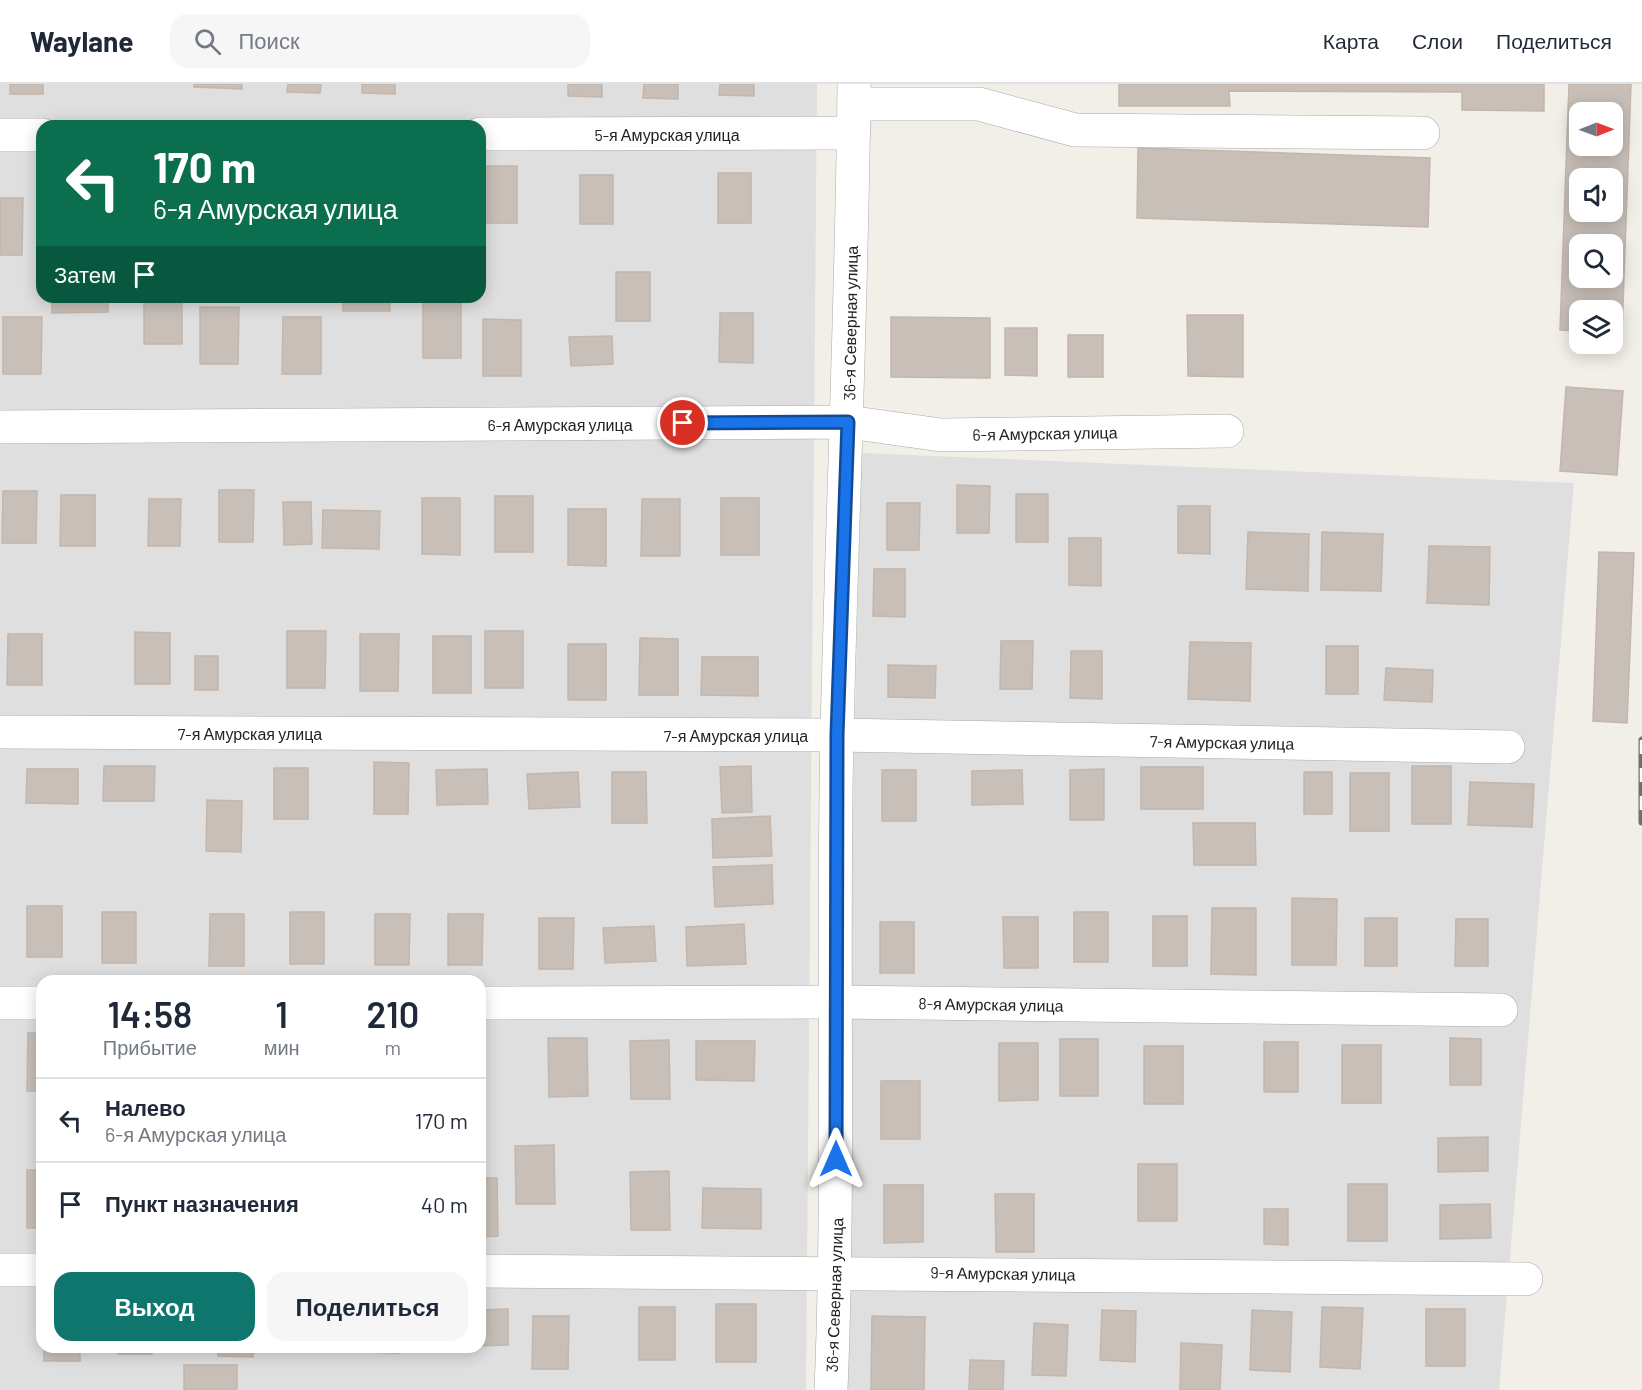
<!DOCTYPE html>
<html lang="ru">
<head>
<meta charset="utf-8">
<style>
	body { margin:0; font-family:Barlow,sans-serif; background:#f6f6f7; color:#1f2937; height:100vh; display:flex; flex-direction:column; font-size:22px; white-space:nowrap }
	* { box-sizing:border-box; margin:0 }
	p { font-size:20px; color:#747a83 }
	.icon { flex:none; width:33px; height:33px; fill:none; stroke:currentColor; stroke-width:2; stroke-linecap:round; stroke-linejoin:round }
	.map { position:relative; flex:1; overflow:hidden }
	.drawer { position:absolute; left:36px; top:891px; width:450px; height:378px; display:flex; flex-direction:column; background:#fff; border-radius:18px; box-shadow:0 3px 15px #0003 }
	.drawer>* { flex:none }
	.guide { position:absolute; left:36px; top:36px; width:450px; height:183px; border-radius:18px; box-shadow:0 3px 15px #0003; background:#0b6e4f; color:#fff; overflow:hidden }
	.needle { width:39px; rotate:89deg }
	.tools { position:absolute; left:1569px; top:18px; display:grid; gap:12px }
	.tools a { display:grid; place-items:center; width:54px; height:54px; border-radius:12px; background:#fff; box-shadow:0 3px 15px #0003; font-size:30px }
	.pin { position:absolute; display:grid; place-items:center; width:51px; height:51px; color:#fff; margin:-26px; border:3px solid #fff; border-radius:50%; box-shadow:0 2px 6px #0007 }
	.me { position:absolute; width:66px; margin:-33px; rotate:0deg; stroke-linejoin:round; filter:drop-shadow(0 0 4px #0008) }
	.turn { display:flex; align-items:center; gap:21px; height:126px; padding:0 18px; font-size:27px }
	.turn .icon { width:78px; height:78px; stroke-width:2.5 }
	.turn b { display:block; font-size:42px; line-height:51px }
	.then { display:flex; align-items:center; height:57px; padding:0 18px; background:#0003; gap:12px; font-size:22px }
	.eta { display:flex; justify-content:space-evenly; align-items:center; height:102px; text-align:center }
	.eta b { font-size:36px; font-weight:600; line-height:42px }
	.action { display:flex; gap:12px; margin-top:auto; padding:12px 18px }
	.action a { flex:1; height:69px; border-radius:18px; background:#0f766e; color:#fff; font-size:24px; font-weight:600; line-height:69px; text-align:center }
	.action a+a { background:#f6f6f7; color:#1f2937 }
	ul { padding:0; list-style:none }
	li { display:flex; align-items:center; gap:18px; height:84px; padding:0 18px; border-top:2px solid #e0e1e3 }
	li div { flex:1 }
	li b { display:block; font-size:22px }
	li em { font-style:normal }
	header { display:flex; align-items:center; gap:36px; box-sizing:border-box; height:84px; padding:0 30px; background:#fff; border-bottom:2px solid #e0e1e3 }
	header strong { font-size:28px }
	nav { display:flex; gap:33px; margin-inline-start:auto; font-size:21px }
	.search { width:420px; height:54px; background:#f6f6f7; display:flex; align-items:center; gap:15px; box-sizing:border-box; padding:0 21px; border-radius:18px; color:#747a83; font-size:22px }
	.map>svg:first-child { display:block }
	.residential { fill:#e0dfdf; fill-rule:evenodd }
	.building { fill:#c7bfb8; stroke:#c4b6ab; stroke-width:1.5; fill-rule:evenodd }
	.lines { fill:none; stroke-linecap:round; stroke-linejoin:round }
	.minor-casing { stroke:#a9a9a9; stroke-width:34 }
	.minor { stroke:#fff; stroke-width:33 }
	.rail-casing { stroke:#707070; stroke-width:7 }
	.rail { stroke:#fff; stroke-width:4.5; stroke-dasharray:14; stroke-linecap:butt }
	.route-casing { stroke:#114b97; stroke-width:15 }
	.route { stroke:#1a73e8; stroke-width:10 }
	.labels { text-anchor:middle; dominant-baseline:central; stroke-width:4.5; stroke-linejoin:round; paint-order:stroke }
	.street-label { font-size:16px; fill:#222; stroke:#fff }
</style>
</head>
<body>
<header>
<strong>Waylane</strong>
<div class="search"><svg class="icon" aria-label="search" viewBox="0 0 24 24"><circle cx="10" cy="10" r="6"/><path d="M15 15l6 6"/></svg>Поиск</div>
<nav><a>Карта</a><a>Слои</a><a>Поделиться</a></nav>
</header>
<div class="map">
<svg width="1642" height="1306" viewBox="0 0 1642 1306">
	<rect width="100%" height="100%" fill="#f2efe9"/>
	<g class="residential">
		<path d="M0,0H817L806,1306H0ZM42,42H480V213H42ZM42,897H480V1263H42Z"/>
		<polygon points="861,369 1574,399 1499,1306 840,1306"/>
	</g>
	<g class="building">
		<rect x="10" y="0" width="33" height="10"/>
		<polygon points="194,0 242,0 242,5 194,3"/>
		<polygon points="288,0 321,0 320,9 287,8"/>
		<polygon points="362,0 395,0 395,10 362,9"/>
		<polygon points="568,0 602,0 602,13 568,12"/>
		<polygon points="644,0 678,0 678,15 643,14"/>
		<polygon points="720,0 754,0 754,12 719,11"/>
		<polygon points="1119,0 1544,0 1544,27 1462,26 1462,8 1229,7 1230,22 1119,22"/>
		<path d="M1569,0H1631L1622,248H1612V226H1580V247L1560,246ZM1580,28H1612V62H1580ZM1580,94H1612V128H1580ZM1580,160H1612V194H1580Z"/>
		<polygon points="1138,64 1430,74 1428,143 1137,134"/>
		<rect x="480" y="82" width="37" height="57"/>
		<rect x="718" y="89" width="33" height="50"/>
		<rect x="580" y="91" width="33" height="49"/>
		<polygon points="0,114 23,114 22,171 0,171"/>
		<rect x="616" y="188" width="34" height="49"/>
		<polygon points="52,213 108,213 108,228 52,229"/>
		<rect x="144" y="213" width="38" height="47"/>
		<rect x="343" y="213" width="47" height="14"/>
		<rect x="423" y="217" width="38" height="57"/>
		<polygon points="200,223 239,223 238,280 200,280"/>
		<polygon points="720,229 753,229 753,279 719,278"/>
		<polygon points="1187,231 1243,231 1243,293 1188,292"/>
		<polygon points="3,233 42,233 41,290 3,290"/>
		<polygon points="283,233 321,233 321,290 282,290"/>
		<polygon points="891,233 990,234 990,294 891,293"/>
		<polygon points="483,235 521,236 521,292 483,292"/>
		<polygon points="1005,244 1037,244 1037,292 1005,291"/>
		<rect x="1068" y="251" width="35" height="42"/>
		<polygon points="612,252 613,280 571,282 569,253"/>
		<polygon points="1566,303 1623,307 1617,391 1560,387"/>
		<polygon points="957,401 990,402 989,449 957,449"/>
		<polygon points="219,406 254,406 253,458 219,458"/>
		<polygon points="3,407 37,407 36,459 2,459"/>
		<rect x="1016" y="410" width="32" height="48"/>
		<polygon points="61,411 95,411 95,462 60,462"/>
		<rect x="495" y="412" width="38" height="56"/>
		<polygon points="422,414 460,414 460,471 422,470"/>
		<rect x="721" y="414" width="38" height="57"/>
		<polygon points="149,415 181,415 180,462 148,462"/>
		<polygon points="642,415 680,415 680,472 641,472"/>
		<polygon points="283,418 311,418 312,460 284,461"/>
		<polygon points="887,419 920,419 919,466 887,466"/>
		<polygon points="1178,422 1210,422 1210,470 1178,469"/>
		<polygon points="568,425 606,425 606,482 568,481"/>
		<polygon points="323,426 380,427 379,465 322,464"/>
		<polygon points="1248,448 1309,450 1308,507 1246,505"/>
		<polygon points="1322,448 1383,450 1381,507 1321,506"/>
		<polygon points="1069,454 1101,454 1101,502 1069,501"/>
		<polygon points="1429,462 1490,463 1489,521 1427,519"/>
		<polygon points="1599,468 1634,469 1627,639 1593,637"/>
		<polygon points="874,485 905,485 905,533 873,532"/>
		<polygon points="287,547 326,547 325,604 287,604"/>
		<rect x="485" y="547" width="38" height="57"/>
		<polygon points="135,548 170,549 170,600 135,600"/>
		<polygon points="8,550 42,550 42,601 7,601"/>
		<polygon points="360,550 399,550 398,607 360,607"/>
		<rect x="433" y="552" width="38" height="57"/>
		<polygon points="640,554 678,555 678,611 639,611"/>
		<polygon points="1001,557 1033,557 1032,605 1000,605"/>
		<polygon points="1190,558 1251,559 1250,617 1188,615"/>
		<rect x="568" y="560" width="38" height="56"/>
		<rect x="1326" y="562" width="32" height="48"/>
		<polygon points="1071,567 1102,567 1102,615 1070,614"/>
		<rect x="195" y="572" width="23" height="34"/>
		<polygon points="702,573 758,573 758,612 701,611"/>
		<polygon points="888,581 936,582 935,614 888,613"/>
		<polygon points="1386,584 1433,586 1432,618 1384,616"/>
		<polygon points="374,678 409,679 408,730 374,730"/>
		<polygon points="104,682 155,682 154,717 103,717"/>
		<polygon points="751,682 752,728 722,729 720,683"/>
		<rect x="1412" y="682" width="39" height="58"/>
		<rect x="1141" y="683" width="62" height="42"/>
		<rect x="274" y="684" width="34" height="51"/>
		<polygon points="27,685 78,685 78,720 26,719"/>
		<polygon points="487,685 488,720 437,721 436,686"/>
		<polygon points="1104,685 1104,736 1070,736 1070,686"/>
		<rect x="882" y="686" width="34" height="51"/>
		<polygon points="1022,686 1023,720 972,721 972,687"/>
		<polygon points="578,688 580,723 529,725 527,690"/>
		<polygon points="612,688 646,688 647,739 612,739"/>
		<rect x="1304" y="688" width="28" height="42"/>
		<rect x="1350" y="689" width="39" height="58"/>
		<polygon points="1470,698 1534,700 1532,743 1468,741"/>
		<polygon points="207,716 242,717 241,768 206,767"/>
		<polygon points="770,732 772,772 713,774 712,735"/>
		<polygon points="1193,739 1255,739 1256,781 1194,781"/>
		<polygon points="772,781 773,820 715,823 713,783"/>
		<polygon points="1292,814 1337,815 1336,881 1292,881"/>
		<rect x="27" y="822" width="35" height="51"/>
		<polygon points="1212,824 1256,824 1256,891 1211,890"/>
		<rect x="102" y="828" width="34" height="51"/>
		<rect x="290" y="828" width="34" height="52"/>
		<rect x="1074" y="828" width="34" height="50"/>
		<polygon points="210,830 244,830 244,882 209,882"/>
		<polygon points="375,830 410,830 409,881 375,881"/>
		<polygon points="448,830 483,830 482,881 448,881"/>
		<rect x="1153" y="832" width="34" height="50"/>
		<polygon points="1003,833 1038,833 1038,884 1004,884"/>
		<polygon points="539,834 574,834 573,885 539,885"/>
		<rect x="1365" y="834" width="32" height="48"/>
		<polygon points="1456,835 1488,835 1488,882 1455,882"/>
		<rect x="880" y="838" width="34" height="51"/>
		<polygon points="744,840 746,880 687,882 686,843"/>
		<polygon points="654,842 656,877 605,879 603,844"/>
		<polygon points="28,949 42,949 42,1007 27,1007"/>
		<polygon points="548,954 587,954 588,1012 549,1013"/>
		<polygon points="1450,954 1481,955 1481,1001 1450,1001"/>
		<rect x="1060" y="955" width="38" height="57"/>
		<polygon points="669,956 670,1015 631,1015 630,957"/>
		<polygon points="696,957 755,957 754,997 696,996"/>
		<rect x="1264" y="958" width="34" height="50"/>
		<polygon points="999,959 1038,959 1038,1016 999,1017"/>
		<rect x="1342" y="961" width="39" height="58"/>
		<rect x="1144" y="962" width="39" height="58"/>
		<rect x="881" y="997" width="39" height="58"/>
		<polygon points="480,1005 483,1005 484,1044 480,1045"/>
		<polygon points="1488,1053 1488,1087 1438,1088 1438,1054"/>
		<polygon points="554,1061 555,1120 516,1120 515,1062"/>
		<rect x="1138" y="1080" width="39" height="57"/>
		<rect x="27" y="1086" width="15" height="58"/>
		<polygon points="669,1087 670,1146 631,1146 630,1088"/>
		<polygon points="480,1094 497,1094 498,1152 480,1153"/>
		<rect x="1348" y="1100" width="39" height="57"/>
		<polygon points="884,1101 923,1101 923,1158 884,1159"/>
		<polygon points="703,1104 761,1105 761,1145 702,1144"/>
		<polygon points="995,1110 1034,1110 1034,1168 996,1168"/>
		<polygon points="1490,1120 1491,1154 1440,1155 1440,1121"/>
		<polygon points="1264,1125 1288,1125 1288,1161 1264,1160"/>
		<rect x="716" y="1220" width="40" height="58"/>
		<rect x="639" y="1223" width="36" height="53"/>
		<polygon points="1322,1223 1363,1224 1360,1285 1320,1283"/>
		<polygon points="508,1225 508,1261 480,1262 480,1226"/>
		<rect x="1426" y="1225" width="39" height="57"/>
		<polygon points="1102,1226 1136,1227 1135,1278 1100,1276"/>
		<polygon points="1252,1226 1292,1228 1290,1288 1250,1286"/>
		<polygon points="533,1232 569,1232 568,1285 532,1285"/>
		<polygon points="872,1232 925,1233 924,1306 871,1306"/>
		<polygon points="1034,1239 1068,1241 1066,1292 1032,1291"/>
		<polygon points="1181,1259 1222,1261 1220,1306 1180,1306"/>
		<rect x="44" y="1263" width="36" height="14"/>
		<rect x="118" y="1263" width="34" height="7"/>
		<polygon points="218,1263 254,1263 253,1273 218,1272"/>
		<polygon points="363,1263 399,1263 399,1269 363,1268"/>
		<polygon points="970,1276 1004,1277 1003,1306 969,1306"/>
		<rect x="184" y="1281" width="53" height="25"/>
	</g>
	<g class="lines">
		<defs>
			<g id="minor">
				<polyline points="854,20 979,20 1075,46 1423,49"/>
				<polyline points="480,50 854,49"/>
				<polyline points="0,51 42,51"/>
				<polyline points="0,343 848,338 941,351 1227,347"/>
				<polyline points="0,648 837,651 1508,663"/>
				<polyline points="0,919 42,919"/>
				<polyline points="480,919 836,918 1501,926"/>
				<polyline points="0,1186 42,1186"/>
				<polyline points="480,1187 1526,1195"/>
				<path d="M831,1306C840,1087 832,868 837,650C842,433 852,217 854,0"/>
			</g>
		</defs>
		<use href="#minor" class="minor-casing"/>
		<use href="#minor" class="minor"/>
		<defs>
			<polyline id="rail" points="1642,656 1642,738"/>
		</defs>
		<use href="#rail" class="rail-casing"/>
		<use href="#rail" class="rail"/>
	</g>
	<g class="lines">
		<defs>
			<polyline id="route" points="683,339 848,338 837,651 836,1075"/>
		</defs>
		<use href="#route" class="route-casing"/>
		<use href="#route" class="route"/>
	</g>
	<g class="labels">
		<g class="street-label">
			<text x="667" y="50">5-я Амурская улица</text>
			<text transform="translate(850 239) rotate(-89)">36-я Северная улица</text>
			<text x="560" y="340">6-я Амурская улица</text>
			<text transform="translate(1045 349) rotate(-1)">6-я Амурская улица</text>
			<text x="250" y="649">7-я Амурская улица</text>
			<text x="736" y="651">7-я Амурская улица</text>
			<text transform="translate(1222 658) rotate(1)">7-я Амурская улица</text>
			<text transform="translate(991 920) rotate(1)">8-я Амурская улица</text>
			<text transform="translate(1003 1189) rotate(1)">9-я Амурская улица</text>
			<text transform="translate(834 1211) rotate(-88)">36-я Северная улица</text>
		</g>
	</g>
</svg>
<div class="tools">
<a><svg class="needle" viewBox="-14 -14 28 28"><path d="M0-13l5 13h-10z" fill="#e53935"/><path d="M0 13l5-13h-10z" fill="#747a83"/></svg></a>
<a><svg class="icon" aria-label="sound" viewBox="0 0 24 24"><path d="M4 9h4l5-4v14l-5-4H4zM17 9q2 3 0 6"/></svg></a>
<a><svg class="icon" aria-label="search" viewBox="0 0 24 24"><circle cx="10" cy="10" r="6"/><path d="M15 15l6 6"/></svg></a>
<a><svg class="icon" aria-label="layers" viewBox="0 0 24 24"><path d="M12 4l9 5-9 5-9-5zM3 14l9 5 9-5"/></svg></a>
</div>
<div class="pin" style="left:683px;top:339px;background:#d93025"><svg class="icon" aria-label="arrive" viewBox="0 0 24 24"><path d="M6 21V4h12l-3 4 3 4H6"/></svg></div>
<svg class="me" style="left:836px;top:1075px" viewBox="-20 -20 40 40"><path d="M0-17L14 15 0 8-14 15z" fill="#1a73e8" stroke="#fff" stroke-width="4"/></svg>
<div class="guide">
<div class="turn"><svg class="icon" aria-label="left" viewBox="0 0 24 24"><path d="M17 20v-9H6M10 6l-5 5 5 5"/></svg><div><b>170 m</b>6-я Амурская улица</div></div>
<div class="then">Затем<svg class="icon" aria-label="arrive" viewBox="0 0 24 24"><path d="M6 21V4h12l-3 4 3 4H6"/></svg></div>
</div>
<section class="drawer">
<div class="eta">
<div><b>14:58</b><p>Прибытие</p></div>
<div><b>1</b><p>мин</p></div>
<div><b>210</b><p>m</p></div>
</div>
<ul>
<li><svg class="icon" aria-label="left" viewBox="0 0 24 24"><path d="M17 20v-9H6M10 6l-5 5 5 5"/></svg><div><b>Налево</b><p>6-я Амурская улица</p></div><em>170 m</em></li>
<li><svg class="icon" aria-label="arrive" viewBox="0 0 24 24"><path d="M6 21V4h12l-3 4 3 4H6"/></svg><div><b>Пункт назначения</b></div><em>40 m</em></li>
</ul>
<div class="action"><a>Выход</a><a>Поделиться</a></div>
</section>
</div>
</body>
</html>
